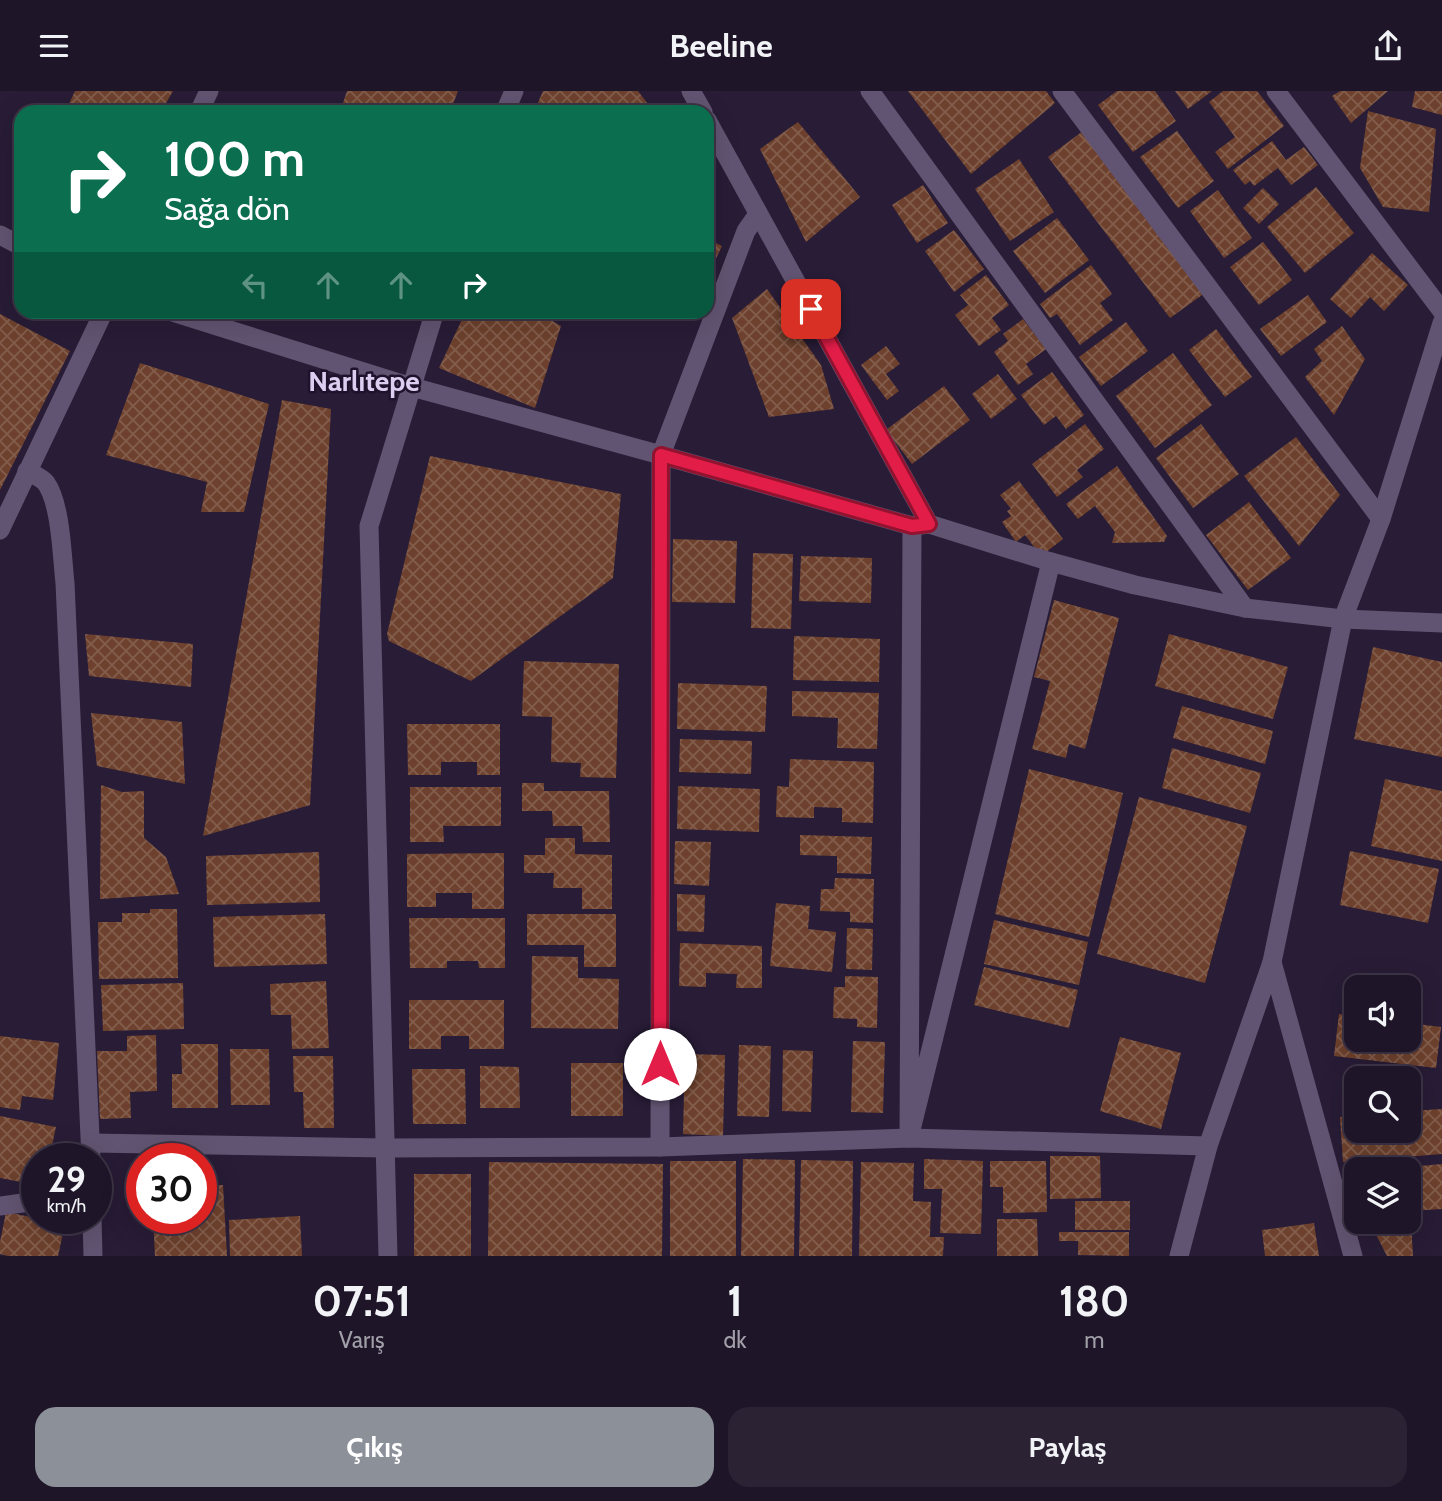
<!DOCTYPE html>
<html lang="tr">
<head>
<meta charset="utf-8">
<style>
	body { margin:0; font-family:Cabin,sans-serif; background:#2b2234; color:#f1f3f6; height:100vh; display:flex; flex-direction:column; font-size:26px; white-space:nowrap }
	* { box-sizing:border-box; margin:0 }
	p { font-size:23px; color:#a19fa8 }
	.icon { flex:none; width:38px; height:38px; fill:none; stroke:currentColor; stroke-width:2; stroke-linecap:round; stroke-linejoin:round }
	.map { position:relative; height:1165px; overflow:hidden }
	.details { display:flex; flex-direction:column; background:#1e1528; flex:1 }
	.details>* { flex:none }
	.guide { position:absolute; left:14px; top:14px; width:700px; height:214px; border-radius:21px; box-shadow:0 7px 28px #0002,0 0 0 2px #3c3445; background:#0b6e4f; color:#fff; overflow:hidden }
	.tools { position:absolute; left:1344px; top:884px; display:grid; gap:14px }
	.tools a { display:grid; place-items:center; width:77px; height:77px; border-radius:14px; background:#1e1528; box-shadow:0 7px 28px #0002,0 0 0 2px #3c3445; font-size:35px }
	.speed { position:absolute; left:21px; top:1052px; display:flex; gap:14px; font-size:35px; font-weight:700; text-align:center }
	.speed>* { display:grid; place-content:center; width:91px; height:91px; border-radius:50%; background:#1e1528; box-shadow:0 7px 28px #0002,0 0 0 2px #3c3445; line-height:1 }
	.speed small { font-size:18px; font-weight:400 }
	.speed .limit { border:10px solid #d22; background:#fff; color:#111 }
	.pin { position:absolute; display:grid; place-items:center; width:60px; height:60px; color:#fff; margin:-30px; border-radius:14px; box-shadow:0 4px 10px #0006 }
	.me { position:absolute; width:77px; margin:-38px; rotate:0deg; stroke-linejoin:round; filter:drop-shadow(0 0 5px #0008) }
	.turn { display:flex; align-items:center; gap:24px; height:147px; padding:0 35px; font-size:32px }
	.turn .icon { width:91px; height:91px; stroke-width:2.5 }
	.turn b { display:block; font-size:49px; line-height:60px }
	.lanes { display:flex; align-items:center; height:66px; padding:0 35px; background:#0003; justify-content:center; gap:35px; direction:ltr }
	.lanes .off { opacity:.35 }
	.eta { display:flex; justify-content:space-evenly; align-items:center; height:119px; text-align:center }
	.eta b { font-size:42px; font-weight:800; line-height:49px }
	.button { display:flex; gap:14px; margin-top:auto; padding:14px 35px }
	.button a { flex:1; height:80px; border-radius:21px; background:#8c9099; color:#fff; font-size:28px; font-weight:800; line-height:80px; text-align:center }
	.button a+a { background:#2b2234; color:#f1f3f6 }
	header { display:flex; justify-content:space-between; align-items:center; height:91px; padding:0 35px; background:#1e1528; font-size:32px; font-weight:800 }
	.map>svg:first-child { display:block }
	.building { fill:url(#building-cross-hatch) }
	.lines { fill:none; stroke-linecap:round; stroke-linejoin:round }
	.minor { stroke:#615472; stroke-width:19 }
	.tertiary { stroke:#615472; stroke-width:19 }
	.route-casing { stroke:#92132f; stroke-width:18 }
	.route { stroke:#e11d48; stroke-width:12 }
	.labels { text-anchor:middle; dominant-baseline:central; stroke-width:5; stroke-linejoin:round; paint-order:stroke }
	.district-label { font-size:28px; font-weight:bold; fill:#dccef1; stroke:#1e132c }
</style>
</head>
<body>
<header><svg class="icon" aria-label="menu" viewBox="0 0 24 24"><path d="M4 6h16M4 12h16M4 18h16"/></svg>Beeline<svg class="icon" aria-label="share" viewBox="0 0 24 24"><path d="M12 15V3M7 8l5-5 5 5M5 13v7h14v-7"/></svg></header>
<div class="map">
<svg width="1442" height="1165" viewBox="0 0 1442 1165">
	<defs>
		<pattern id="building-cross-hatch" width="8" height="8" patternUnits="userSpaceOnUse" patternTransform="scale(1.75)"><rect width="8" height="8" fill="#6d412d"/><path d="M0 0l8 8M0 8l8-8" fill="none" stroke="#835d4c"/></pattern>
	</defs>
	<rect width="100%" height="100%" fill="#281c36"/>
	<g class="building">
		<polygon points="75,0 173,0 161,21 74,21 68,15"/>
		<polygon points="347,0 458,0 450,21 340,21"/>
		<polygon points="543,0 638,0 654,21 534,21"/>
		<polygon points="908,0 1046,0 1055,12 971,83"/>
		<polygon points="1117,0 1155,0 1176,30 1133,61 1098,14"/>
		<polygon points="1175,0 1212,0 1188,18"/>
		<polygon points="1223,0 1257,0 1284,35 1228,78 1215,61 1235,46 1209,11"/>
		<polygon points="1340,0 1388,0 1351,32 1332,5"/>
		<polygon points="1415,0 1442,0 1442,24 1412,16"/>
		<polygon points="1368,20 1436,38 1429,121 1383,116 1360,77"/>
		<polygon points="798,31 860,106 806,151 760,58"/>
		<polygon points="1087,37 1209,199 1170,227 1048,66"/>
		<polygon points="1177,40 1214,90 1178,117 1140,66"/>
		<polygon points="1272,50 1286,69 1304,56 1318,74 1291,94 1278,77 1254,95 1250,90 1245,94 1233,79"/>
		<polygon points="1019,68 1054,121 1010,150 975,98"/>
		<polygon points="923,94 948,132 917,152 892,114"/>
		<polygon points="1316,96 1354,142 1305,182 1267,136"/>
		<polygon points="1263,97 1279,113 1259,133 1243,117"/>
		<polygon points="1218,99 1252,147 1224,167 1190,120"/>
		<polygon points="1057,127 1089,169 1045,202 1013,160"/>
		<polygon points="954,139 984,178 954,201 925,160"/>
		<polygon points="707,148 722,155 707,186"/>
		<polygon points="1263,151 1292,189 1259,214 1230,176"/>
		<polygon points="1372,162 1408,194 1384,220 1370,206 1351,227 1330,208"/>
		<polygon points="1091,174 1112,203 1100,212 1113,229 1080,254 1057,223 1050,227 1040,213"/>
		<polygon points="986,184 1009,214 992,227 1001,239 979,255 955,224 968,214 960,204"/>
		<polygon points="767,198 821,274 834,318 769,326 732,227"/>
		<polygon points="1308,204 1327,231 1281,265 1260,238"/>
		<polygon points="466,220 535,220 561,235 535,317 439,277"/>
		<polygon points="0,223 70,260 0,399"/>
		<polygon points="1023,228 1046,258 1026,273 1033,283 1018,294 994,261 1008,250 1003,243"/>
		<polygon points="1126,231 1148,260 1101,295 1079,266"/>
		<polygon points="1342,235 1365,268 1334,324 1305,286 1322,270 1314,258"/>
		<polygon points="1216,238 1252,286 1225,306 1189,259"/>
		<polygon points="886,255 900,273 886,283 899,300 887,309 861,274"/>
		<polygon points="1173,262 1212,314 1155,357 1116,305"/>
		<polygon points="140,272 269,313 244,421 201,421 207,391 106,364"/>
		<polygon points="1052,281 1084,324 1066,338 1056,325 1044,334 1021,304"/>
		<polygon points="998,283 1017,308 991,328 972,303"/>
		<polygon points="944,295 970,329 912,373 886,339"/>
		<polygon points="282,309 331,318 310,714 203,745"/>
		<polygon points="1085,333 1104,358 1077,379 1083,386 1057,406 1032,373"/>
		<polygon points="1201,333 1239,383 1193,417 1156,367"/>
		<polygon points="1296,346 1340,404 1299,455 1244,385"/>
		<polygon points="430,365 621,403 613,487 471,590 389,550 387,543"/>
		<polygon points="1117,375 1167,445 1164,451 1112,452 1115,441 1095,415 1078,428 1066,413"/>
		<polygon points="1019,390 1063,448 1041,465 1025,444 1016,451 1002,431 1011,425 1007,420 1011,418 1000,404"/>
		<polygon points="1249,411 1291,467 1248,499 1206,444"/>
		<polygon points="673,448 737,450 735,512 672,511"/>
		<polygon points="753,462 793,463 791,538 751,537"/>
		<polygon points="801,465 872,467 871,512 799,510"/>
		<polygon points="1054,509 1119,527 1085,658 1069,653 1066,667 1032,658 1050,590 1034,586"/>
		<polygon points="85,543 193,553 191,596 89,585"/>
		<polygon points="1169,543 1288,576 1273,628 1155,595"/>
		<polygon points="794,545 880,548 879,591 793,589"/>
		<polygon points="1373,556 1442,571 1442,666 1354,648"/>
		<polygon points="524,570 619,573 616,687 580,686 581,672 551,671 552,626 522,625"/>
		<polygon points="678,592 767,595 765,641 677,638"/>
		<polygon points="792,600 879,602 877,658 837,657 838,627 792,625"/>
		<polygon points="1182,615 1273,640 1265,673 1173,647"/>
		<polygon points="91,622 182,631 185,693 97,675"/>
		<polygon points="407,633 500,633 500,684 477,684 477,671 441,671 441,684 408,684"/>
		<polygon points="680,648 752,650 751,683 679,681"/>
		<polygon points="1172,657 1261,682 1250,722 1162,697"/>
		<polygon points="790,668 874,671 873,732 842,731 842,717 814,716 814,727 776,726 777,695 789,696"/>
		<polygon points="1029,678 1123,702 1089,846 995,823"/>
		<polygon points="1385,688 1442,700 1442,770 1371,755"/>
		<polygon points="522,692 544,692 544,700 609,700 610,751 583,751 582,735 553,735 552,720 522,720"/>
		<polygon points="101,694 122,701 144,700 144,747 166,766 179,803 100,808"/>
		<polygon points="678,695 760,698 759,741 677,738"/>
		<polygon points="410,696 501,696 501,735 443,735 444,751 410,751"/>
		<polygon points="1139,706 1247,735 1205,892 1097,863"/>
		<polygon points="800,744 872,746 871,783 837,782 837,765 800,764"/>
		<polygon points="545,747 575,747 575,763 612,764 612,818 582,818 582,797 553,797 554,782 524,782 524,764 545,764"/>
		<polygon points="675,750 711,751 709,795 674,793"/>
		<polygon points="1350,760 1439,778 1428,832 1340,814"/>
		<polygon points="319,761 320,811 207,814 206,765"/>
		<polygon points="504,762 504,818 472,818 472,802 436,802 436,816 407,816 407,763"/>
		<polygon points="835,787 874,788 873,832 850,831 850,821 820,820 821,798 834,798"/>
		<polygon points="677,803 705,804 704,841 677,840"/>
		<polygon points="776,812 810,815 808,838 836,841 832,881 770,875"/>
		<polygon points="150,818 177,818 178,887 99,888 98,831 122,831 122,822 150,822"/>
		<polygon points="325,823 327,873 214,876 213,826"/>
		<polygon points="527,823 616,823 616,876 584,876 584,854 527,854"/>
		<polygon points="409,827 505,827 505,877 479,877 478,870 447,870 447,877 410,877"/>
		<polygon points="994,829 1088,851 1079,894 984,873"/>
		<polygon points="847,837 873,838 872,879 846,878"/>
		<polygon points="680,852 762,855 762,897 736,897 737,883 706,882 706,896 679,895"/>
		<polygon points="532,865 578,866 578,887 619,888 618,938 531,937"/>
		<polygon points="984,876 1078,899 1069,937 974,914"/>
		<polygon points="845,885 878,886 877,937 857,936 857,928 833,927 834,896 845,896"/>
		<polygon points="326,890 329,957 292,958 291,924 271,924 270,893"/>
		<polygon points="183,892 184,938 103,940 101,894"/>
		<polygon points="409,909 504,909 504,958 469,958 469,945 441,945 441,958 409,958"/>
		<polygon points="1339,923 1356,925 1356,948 1409,948 1409,932 1441,936 1436,977 1334,965"/>
		<polygon points="156,944 157,1000 130,1001 131,1027 100,1028 97,960 127,960 127,945"/>
		<polygon points="0,945 59,952 53,1009 22,1005 20,1019 0,1016"/>
		<polygon points="1120,946 1181,962 1161,1038 1100,1020"/>
		<polygon points="853,950 885,951 883,1022 851,1021"/>
		<polygon points="181,953 218,953 218,1017 172,1017 172,983 182,983"/>
		<polygon points="739,954 771,955 769,1026 737,1025"/>
		<polygon points="230,958 269,958 270,1014 231,1014"/>
		<polygon points="783,959 813,960 811,1021 782,1020"/>
		<polygon points="685,963 725,964 723,1045 683,1043"/>
		<polygon points="293,965 333,965 334,1037 304,1037 303,1001 294,1001"/>
		<rect x="571" y="972" width="52" height="53"/>
		<polygon points="480,975 519,976 520,1017 480,1017"/>
		<polygon points="412,978 465,978 466,1033 413,1033"/>
		<polygon points="1442,1018 1442,1063 1343,1071 1340,1026 1356,1025 1356,1040 1409,1040 1409,1020"/>
		<polygon points="0,1025 56,1036 49,1068 37,1068 37,1094 0,1087"/>
		<polygon points="1050,1065 1100,1065 1101,1107 1050,1108"/>
		<polygon points="743,1068 795,1069 794,1165 741,1165"/>
		<polygon points="924,1068 983,1070 981,1143 940,1142 942,1098 924,1098"/>
		<polygon points="801,1069 853,1070 852,1165 799,1165"/>
		<rect x="670" y="1070" width="66" height="95"/>
		<polygon points="990,1070 1046,1070 1047,1121 1003,1122 1003,1096 990,1096"/>
		<polygon points="489,1071 663,1073 662,1165 488,1165"/>
		<polygon points="861,1071 914,1072 913,1110 931,1111 930,1146 944,1146 943,1165 859,1165"/>
		<polygon points="1442,1073 1442,1118 1409,1120 1409,1076"/>
		<rect x="414" y="1083" width="57" height="82"/>
		<polygon points="223,1094 227,1165 155,1165 153,1127 201,1127 201,1095"/>
		<rect x="1075" y="1110" width="55" height="29"/>
		<polygon points="6,1121 65,1133 58,1165 8,1165 0,1163 0,1151"/>
		<polygon points="300,1125 302,1165 230,1165 229,1129"/>
		<polygon points="997,1128 1037,1128 1038,1165 997,1165"/>
		<polygon points="1395,1130 1411,1130 1413,1165 1387,1165 1370,1132"/>
		<polygon points="1314,1132 1319,1165 1265,1165 1262,1139"/>
		<polygon points="1059,1141 1129,1141 1129,1165 1078,1164 1078,1150 1059,1150"/>
	</g>
	<g class="lines">
		<g class="minor">
			<polyline points="691,0 703,21"/>
			<polyline points="870,0 1245,517"/>
			<polyline points="1062,0 1381,428"/>
			<polyline points="1276,0 1442,220"/>
			<polyline points="199,21 209,0"/>
			<polyline points="505,21 514,0"/>
			<polyline points="707,29 929,433"/>
			<polyline points="0,144 21,155"/>
			<polyline points="169,220 412,296 661,364 912,435 929,433 1051,471 1135,494 1245,517 1343,528 1442,532"/>
			<path d="M27,380C33,383 42,387 46,392C61,413 62,466 65,492L91,1068"/>
			<polyline points="912,435 909,1047 1051,471"/>
			<polyline points="0,439 104,220"/>
			<polyline points="91,1052 385,1057 660,1056 909,1047 1208,1055"/>
			<polyline points="660,1056 661,364 746,140 758,123"/>
			<polyline points="0,1115 37,1110"/>
			<polyline points="92,1127 93,1165"/>
			<polyline points="388,1165 369,435 435,220"/>
		</g>
		<g class="tertiary">
			<polyline points="1272,871 1353,1165"/>
			<polyline points="1179,1165 1208,1055 1272,871 1343,528 1381,428 1442,232"/>
		</g>
	</g>
	<g class="lines">
		<defs>
			<polyline id="route" points="660,973 661,364 912,435 929,433 811,218"/>
		</defs>
		<use href="#route" class="route-casing"/>
		<use href="#route" class="route"/>
	</g>
	<g class="labels">
		<g class="district-label">
			<text x="364" y="290">Narlıtepe</text>
		</g>
	</g>
</svg>
<div class="tools">
<a><svg class="icon" aria-label="sound" viewBox="0 0 24 24"><path d="M4 9h4l5-4v14l-5-4H4zM17 9q2 3 0 6"/></svg></a>
<a><svg class="icon" aria-label="search" viewBox="0 0 24 24"><circle cx="10" cy="10" r="6"/><path d="M15 15l6 6"/></svg></a>
<a><svg class="icon" aria-label="layers" viewBox="0 0 24 24"><path d="M12 4l9 5-9 5-9-5zM3 14l9 5 9-5"/></svg></a>
</div>
<div class="speed"><div>29<small>km/h</small></div><div class="limit">30</div></div>
<div class="pin" style="left:811px;top:218px;background:#d93025"><svg class="icon" aria-label="arrive" viewBox="0 0 24 24"><path d="M6 21V4h12l-3 4 3 4H6"/></svg></div>
<svg class="me" style="left:660px;top:973px" viewBox="-20 -20 40 40"><circle r="19" fill="#fff"/><path d="M0-13L10 11 0 6-10 11z" fill="#e11d48"/></svg>
<div class="guide">
<div class="turn"><svg class="icon" aria-label="right" viewBox="0 0 24 24"><path d="M7 20v-9h11M14 6l5 5-5 5"/></svg><div><b>100 m</b>Sağa dön</div></div>
<div class="lanes"><svg class="icon off" aria-label="left" viewBox="0 0 24 24"><path d="M17 20v-9H6M10 6l-5 5 5 5"/></svg><svg class="icon off" aria-label="ahead" viewBox="0 0 24 24"><path d="M12 20V5M6 11l6-6 6 6"/></svg><svg class="icon off" aria-label="ahead" viewBox="0 0 24 24"><path d="M12 20V5M6 11l6-6 6 6"/></svg><svg class="icon" aria-label="right" viewBox="0 0 24 24"><path d="M7 20v-9h11M14 6l5 5-5 5"/></svg></div>
</div>
</div>
<section class="details">
<div class="eta">
<div><b>07:51</b><p>Varış</p></div>
<div><b>1</b><p>dk</p></div>
<div><b>180</b><p>m</p></div>
</div>
<div class="button"><a>Çıkış</a><a>Paylaş</a></div>
</section>
</body>
</html>
